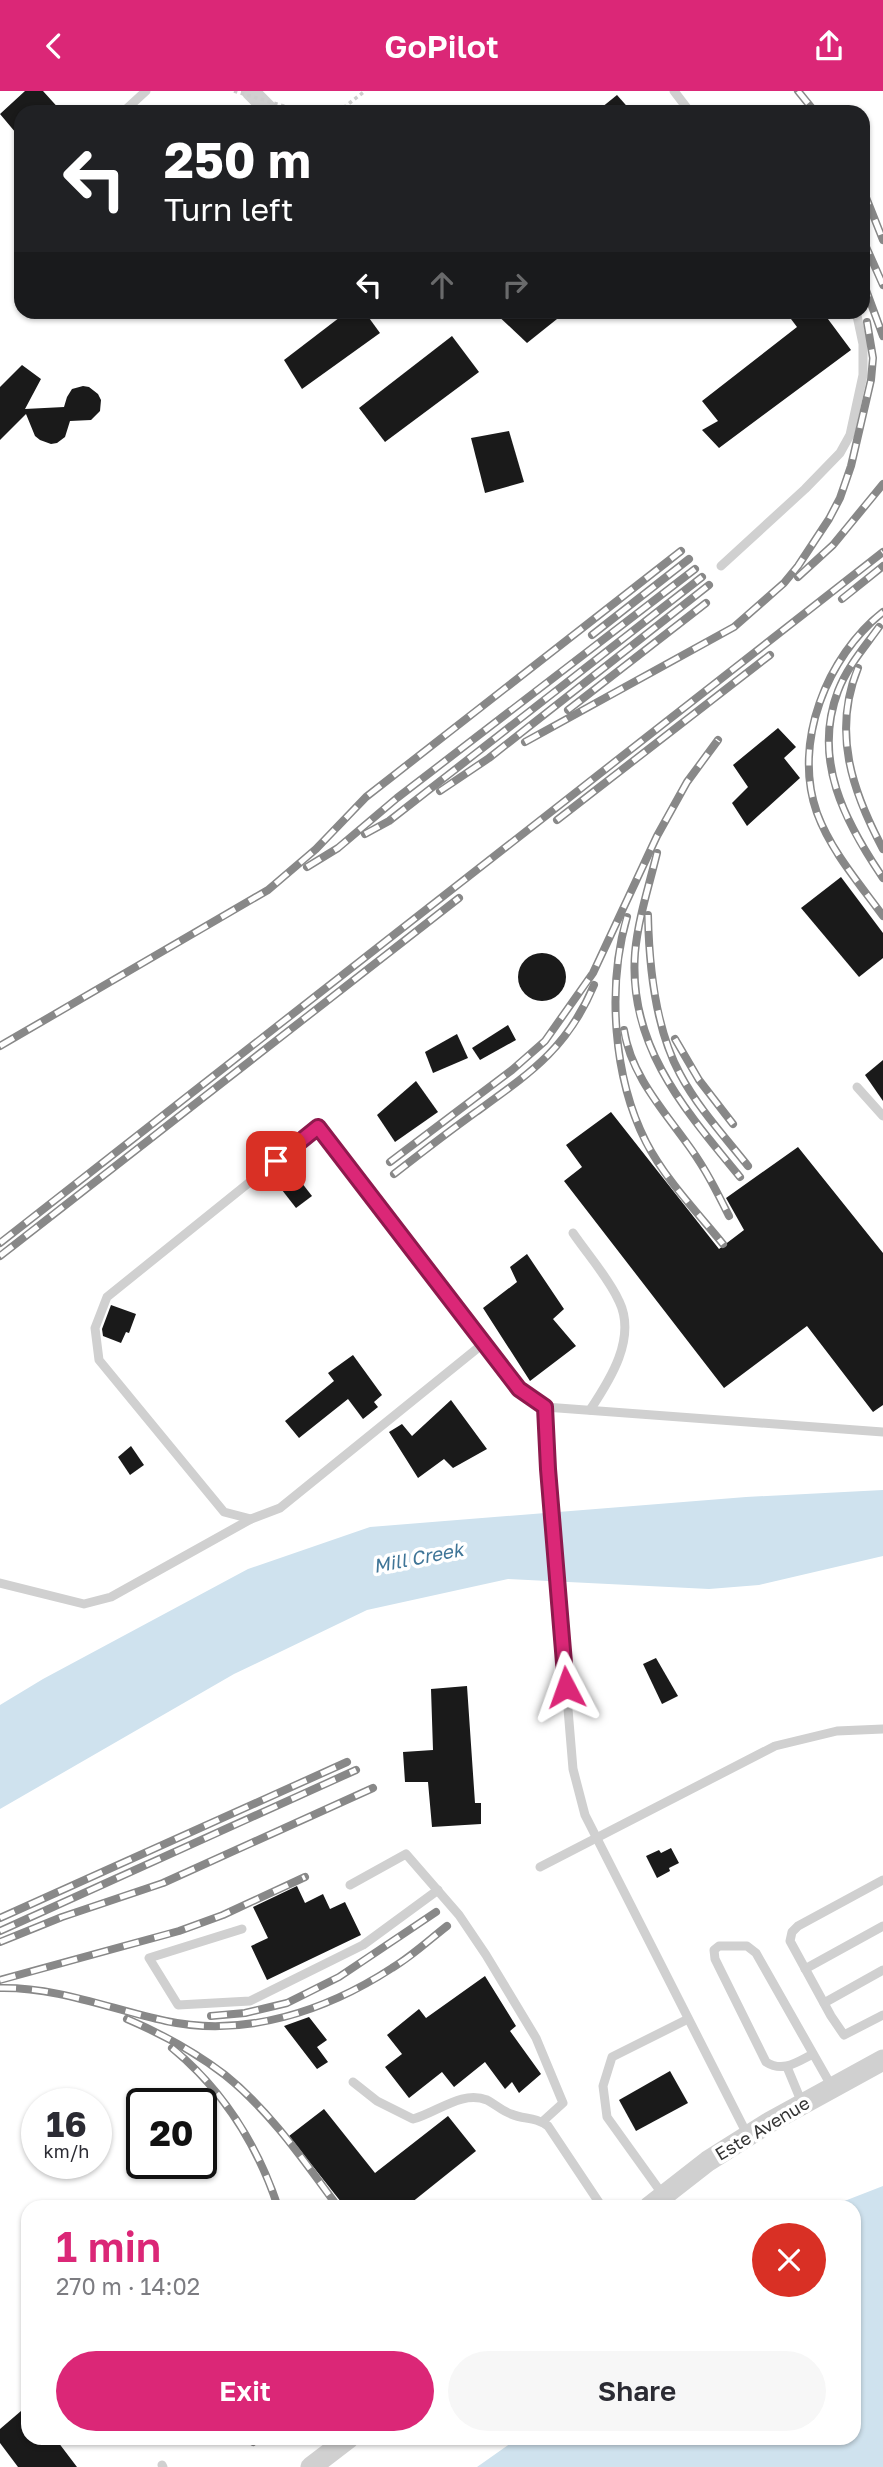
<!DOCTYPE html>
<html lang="en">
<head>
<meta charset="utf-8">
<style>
	body { margin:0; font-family:"Golos Text",sans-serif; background:#f7f7f7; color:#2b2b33; height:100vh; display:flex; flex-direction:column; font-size:26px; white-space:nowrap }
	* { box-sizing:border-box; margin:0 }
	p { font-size:23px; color:#7c7c81 }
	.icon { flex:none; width:38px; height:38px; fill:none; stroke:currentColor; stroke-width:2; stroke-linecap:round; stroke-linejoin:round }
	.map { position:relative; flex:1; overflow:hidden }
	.drawer { position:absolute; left:21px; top:2109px; width:840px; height:245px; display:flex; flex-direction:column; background:#fff; border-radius:21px; box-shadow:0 2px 5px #0004 }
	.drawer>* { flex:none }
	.guide { position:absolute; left:14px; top:14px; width:856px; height:214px; border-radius:21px; box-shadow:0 2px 5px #0004; background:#202124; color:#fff; overflow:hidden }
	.speed { position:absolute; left:21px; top:1997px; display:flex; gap:14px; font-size:35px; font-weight:700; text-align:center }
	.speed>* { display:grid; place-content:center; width:91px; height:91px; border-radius:50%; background:#fff; box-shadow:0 2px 5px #0004; line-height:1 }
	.speed small { font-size:18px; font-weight:400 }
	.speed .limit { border:4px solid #111; border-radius:10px; background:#fff; color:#111 }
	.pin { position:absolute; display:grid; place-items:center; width:60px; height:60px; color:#fff; margin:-30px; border-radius:14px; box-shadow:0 4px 10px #0006 }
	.me { position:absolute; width:77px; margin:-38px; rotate:356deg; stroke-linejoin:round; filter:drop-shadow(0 0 5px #0008) }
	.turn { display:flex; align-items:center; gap:24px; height:147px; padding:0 35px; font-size:32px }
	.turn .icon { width:91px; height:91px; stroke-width:2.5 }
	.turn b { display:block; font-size:49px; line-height:60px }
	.lanes { display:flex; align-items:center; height:66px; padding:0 35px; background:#0003; justify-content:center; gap:35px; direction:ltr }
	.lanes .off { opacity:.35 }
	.round { display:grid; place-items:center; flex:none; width:74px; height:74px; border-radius:37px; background:#f7f7f7 }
	.overview { display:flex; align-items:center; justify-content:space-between; height:119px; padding:0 35px }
	h1 { font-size:42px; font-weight:600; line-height:52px; color:#db2777 }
	.primary-button { display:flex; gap:14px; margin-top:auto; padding:14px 35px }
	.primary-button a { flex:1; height:80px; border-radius:42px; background:#db2777; color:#fff; font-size:28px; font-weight:600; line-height:80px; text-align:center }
	.primary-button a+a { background:#f7f7f7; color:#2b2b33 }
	header { display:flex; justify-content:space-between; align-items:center; height:91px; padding:0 35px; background:#db2777; color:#fff; font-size:32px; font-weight:600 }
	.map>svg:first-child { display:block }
	.water { fill:#cfe2ee }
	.building { fill:#1a1a1a }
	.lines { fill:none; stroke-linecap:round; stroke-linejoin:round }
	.path { stroke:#cdcdcd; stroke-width:3.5; stroke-dasharray:3.5 3.5; stroke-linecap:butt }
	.service { stroke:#d0d0d0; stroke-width:9 }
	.minor { stroke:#d0d0d0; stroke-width:18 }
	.tertiary { stroke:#d0d0d0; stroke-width:21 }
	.rail-casing { stroke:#888; stroke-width:8 }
	.rail { stroke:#fff; stroke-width:5; stroke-dasharray:16; stroke-linecap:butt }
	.path-bridge { stroke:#cdcdcd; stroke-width:3.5; stroke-dasharray:3.5 3.5; stroke-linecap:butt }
	.route-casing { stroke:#8e194d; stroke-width:18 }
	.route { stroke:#db2777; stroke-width:12 }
	.labels { text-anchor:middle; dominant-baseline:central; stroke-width:7; stroke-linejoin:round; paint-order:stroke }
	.street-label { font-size:18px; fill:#333; stroke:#fff }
	.water-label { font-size:19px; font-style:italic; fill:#3f7597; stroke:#fff }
</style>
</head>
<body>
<header><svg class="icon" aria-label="back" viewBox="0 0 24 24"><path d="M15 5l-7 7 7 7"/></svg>GoPilot<svg class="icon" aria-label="share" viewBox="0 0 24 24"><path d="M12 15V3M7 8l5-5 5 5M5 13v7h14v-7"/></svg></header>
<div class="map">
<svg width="883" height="2376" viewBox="0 0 883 2376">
	<rect width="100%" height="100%" fill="#fff"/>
	<g class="water">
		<polygon points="883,1399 883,1465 759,1494 709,1498 508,1488 367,1519 234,1583 0,1718 0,1614 43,1588 248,1478 370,1436 746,1406"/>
		<polygon points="883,2095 883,2376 477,2376 518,2347 854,2347 854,2116 829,2116"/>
	</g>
	<g class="building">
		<polygon points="25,0 43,0 62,21 21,21 21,48 0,23"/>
		<polygon points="617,4 632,21 596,21"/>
		<polygon points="348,220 364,220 380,242 302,298 284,269"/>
		<polygon points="493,220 567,220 527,252"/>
		<polygon points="785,220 822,220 851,259 719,357 702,339 718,330 702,310 797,236"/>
		<polygon points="452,245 479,281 385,351 359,317"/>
		<polygon points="22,274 41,288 25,318 64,316 67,306 72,298 83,295 89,296 98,303 101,309 100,320 91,329 70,330 65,346 57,352 51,353 40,349 35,345 26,323 0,349 0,296"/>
		<polygon points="509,340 524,391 485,402 471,347"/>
		<polygon points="778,637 796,656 784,667 800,687 747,735 732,712 748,696 733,674"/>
		<polygon points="841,786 883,842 883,867 859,886 801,817"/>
		<circle cx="542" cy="886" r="24"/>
		<polygon points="508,934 516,949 480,969 472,957"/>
		<polygon points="457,943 468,967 433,982 425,961"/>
		<polygon points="883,969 883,1010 865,984"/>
		<polygon points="416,990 438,1021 395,1051 377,1024"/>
		<polygon points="611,1021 719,1158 744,1139 726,1107 798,1056 883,1162 883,1314 873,1321 807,1235 724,1297 564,1090 582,1076 566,1054"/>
		<polygon points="291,1078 312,1105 296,1117 275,1090"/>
		<polygon points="527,1163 564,1218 553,1228 576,1255 530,1290 483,1217 517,1191 510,1176"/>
		<polygon points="111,1214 136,1223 129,1242 126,1241 121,1252 103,1245 102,1238"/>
		<polygon points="353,1264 382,1304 374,1311 378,1316 363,1328 348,1308 299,1347 285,1330 334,1290 328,1282"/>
		<polygon points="451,1309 487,1358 453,1377 444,1368 418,1387 389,1341 402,1333 412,1345"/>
		<polygon points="131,1355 144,1374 130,1384 118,1366"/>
		<polygon points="656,1567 678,1605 662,1613 643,1573"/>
		<polygon points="467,1595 475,1712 481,1712 481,1733 432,1736 428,1691 405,1691 403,1661 433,1659 431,1598"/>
		<polygon points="671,1757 679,1772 669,1777 670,1780 657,1787 646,1765 659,1759 661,1762"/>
		<polygon points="297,1795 305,1812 323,1803 330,1818 345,1811 361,1844 267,1889 251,1855 268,1847 253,1816"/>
		<polygon points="485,1885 516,1935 510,1940 541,1983 519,2002 512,1991 505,1998 485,1971 454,1996 442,1981 409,2007 385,1976 402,1963 387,1944 419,1918 426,1927"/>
		<polygon points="309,1926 327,1949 317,1956 328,1971 317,1978 284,1935"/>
		<polygon points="670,1980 688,2012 636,2040 619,2009"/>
		<polygon points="324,2018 375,2082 448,2025 476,2060 406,2116 345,2116 289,2045"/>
		<polygon points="28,2314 28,2347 55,2347 77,2376 18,2376 0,2352 0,2338"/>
	</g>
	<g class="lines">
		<polyline class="path" points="338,21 365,0"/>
		<g class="service">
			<polyline points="674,0 690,21"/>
			<polyline points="123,21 146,0"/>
			<polyline points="721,475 805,398 840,362 850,344 863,284 863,253 856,220"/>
			<polyline points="857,996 883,1025"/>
			<path d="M573,1142C588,1164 608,1186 619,1210C637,1247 610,1289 590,1319"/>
			<polyline points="484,1252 280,1417 251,1428 224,1421 99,1269 95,1237 107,1206 318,1036 519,1298 545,1316 883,1341"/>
			<polyline points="545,1316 548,1378 573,1678 585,1724 748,2045"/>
			<polyline points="0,1492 84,1513 111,1506 251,1428"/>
			<polyline points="540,1776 775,1655 837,1640 883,1638"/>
			<polyline points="883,1789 798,1835 792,1841 790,1850 831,1925 844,1944 883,1924"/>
			<polyline points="350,1794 406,1763 459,1824 486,1864 536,1947 563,2012 542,2031"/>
			<polyline points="242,1838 149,1867 178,1914 250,1910 363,1854 438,1799"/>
			<polyline points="805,1878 883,1835"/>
			<polyline points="824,1912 883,1879"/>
			<path d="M813,1963C797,1971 783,1982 766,1971L715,1868L714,1859L719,1855H747L756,1862L832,1996"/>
			<polyline points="787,1976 802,2012"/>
			<path d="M353,1991L377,2010L413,2028C438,2021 462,1999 487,2009C495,2013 502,2020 511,2023C525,2029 534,2025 548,2035L602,2116"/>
			<polyline points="663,2104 607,2026 603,1995 612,1966 688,1928"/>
			<polyline points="162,2374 163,2376"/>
		</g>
		<polyline class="minor" points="250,0 271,21"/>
		<g class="tertiary">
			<polyline points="649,2116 708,2070 770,2031 883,1969"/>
			<polyline points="311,2376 349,2347"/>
		</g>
		<defs>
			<g id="rail">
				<polyline points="798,0 815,21"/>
				<polyline points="863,99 883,149"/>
				<polyline points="863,149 883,194"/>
				<polyline points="863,191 883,245"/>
				<polyline points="798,486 833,454 883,393"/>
				<polyline points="842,508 883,475"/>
				<path d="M883,521C827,565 792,652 817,722C831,760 859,792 883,825"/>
				<path d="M879,536C864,557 847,576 838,600C812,669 845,731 883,787"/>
				<polyline points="592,544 689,468"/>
				<path d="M858,577C832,641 852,700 883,758"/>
				<polyline points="568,619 706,512"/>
				<polyline points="525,651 734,536 784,492 798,475 829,428 840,407 851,375 871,289 873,267 867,231"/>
				<polyline points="440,700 489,667 709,494"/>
				<polyline points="557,729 770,564"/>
				<polyline points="365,743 389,730 702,486"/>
				<path d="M657,762C649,795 638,828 635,862C628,955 685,1019 740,1086"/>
				<polyline points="307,776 338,757 397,707 695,478"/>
				<path d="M648,824C649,874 656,939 680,983C698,1017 725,1046 748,1075"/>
				<path d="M627,826C607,895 613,986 646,1051C665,1088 697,1121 723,1153"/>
				<path d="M624,939C631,985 665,1021 691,1058C706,1079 717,1101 729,1125"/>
				<polyline points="675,948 699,989 733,1033"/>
				<polyline points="0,955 268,799 316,758 366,706 681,460"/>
				<polyline points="390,1071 512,979 545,950 593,882 657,745 687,691 718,649"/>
				<path d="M394,1083C421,1062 448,1041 476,1021C530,982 567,958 594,894"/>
				<polyline points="0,1152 883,461"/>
				<polyline points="0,1165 459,807"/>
				<polyline points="0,1827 347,1671"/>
				<polyline points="0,1840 356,1679"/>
				<polyline points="0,1851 62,1826 163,1792 373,1697"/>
				<polyline points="0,1889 179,1840 223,1824 305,1786"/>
				<path d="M0,1897C58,1896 110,1918 166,1930C245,1947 326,1920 392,1877C412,1865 429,1849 447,1835"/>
				<polyline points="211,1925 245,1922 287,1912 339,1886 436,1821"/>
				<path d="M127,1928C162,1943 195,1961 225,1984C270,2020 304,2070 338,2116"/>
				<path d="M172,1957C223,1999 257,2053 278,2116"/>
				<polyline points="253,2351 255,2347"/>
			</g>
		</defs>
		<use href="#rail" class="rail-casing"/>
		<use href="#rail" class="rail"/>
		<polyline class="path-bridge" points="234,0 303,21"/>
	</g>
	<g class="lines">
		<defs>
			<polyline id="route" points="276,1070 318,1036 519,1298 545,1316 548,1378 566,1596"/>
		</defs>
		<use href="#route" class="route-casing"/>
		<use href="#route" class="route"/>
	</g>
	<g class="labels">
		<g class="street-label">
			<text transform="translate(762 2037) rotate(-31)">Este Avenue</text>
		</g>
		<g class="water-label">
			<text transform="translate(418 1466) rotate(-11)">Mill Creek</text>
		</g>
	</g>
</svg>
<div class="speed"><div>16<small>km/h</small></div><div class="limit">20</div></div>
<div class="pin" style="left:276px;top:1070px;background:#d93025"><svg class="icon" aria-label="arrive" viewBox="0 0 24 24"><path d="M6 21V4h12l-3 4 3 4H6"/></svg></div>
<svg class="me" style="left:566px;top:1596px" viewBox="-20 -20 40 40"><path d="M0-17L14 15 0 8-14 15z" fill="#db2777" stroke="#fff" stroke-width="4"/></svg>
<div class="guide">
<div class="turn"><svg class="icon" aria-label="left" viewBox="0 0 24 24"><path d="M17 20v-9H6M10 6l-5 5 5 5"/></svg><div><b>250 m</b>Turn left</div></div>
<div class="lanes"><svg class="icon" aria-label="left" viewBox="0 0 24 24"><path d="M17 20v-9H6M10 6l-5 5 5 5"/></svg><svg class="icon off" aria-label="ahead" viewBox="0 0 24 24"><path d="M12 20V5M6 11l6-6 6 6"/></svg><svg class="icon off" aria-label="right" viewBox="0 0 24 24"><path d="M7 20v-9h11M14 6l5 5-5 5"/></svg></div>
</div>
<section class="drawer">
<div class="overview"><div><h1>1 min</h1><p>270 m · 14:02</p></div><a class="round" style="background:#d93025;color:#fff"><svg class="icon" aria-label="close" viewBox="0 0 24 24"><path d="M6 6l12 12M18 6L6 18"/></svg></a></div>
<div class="primary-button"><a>Exit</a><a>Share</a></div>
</section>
</div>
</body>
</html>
